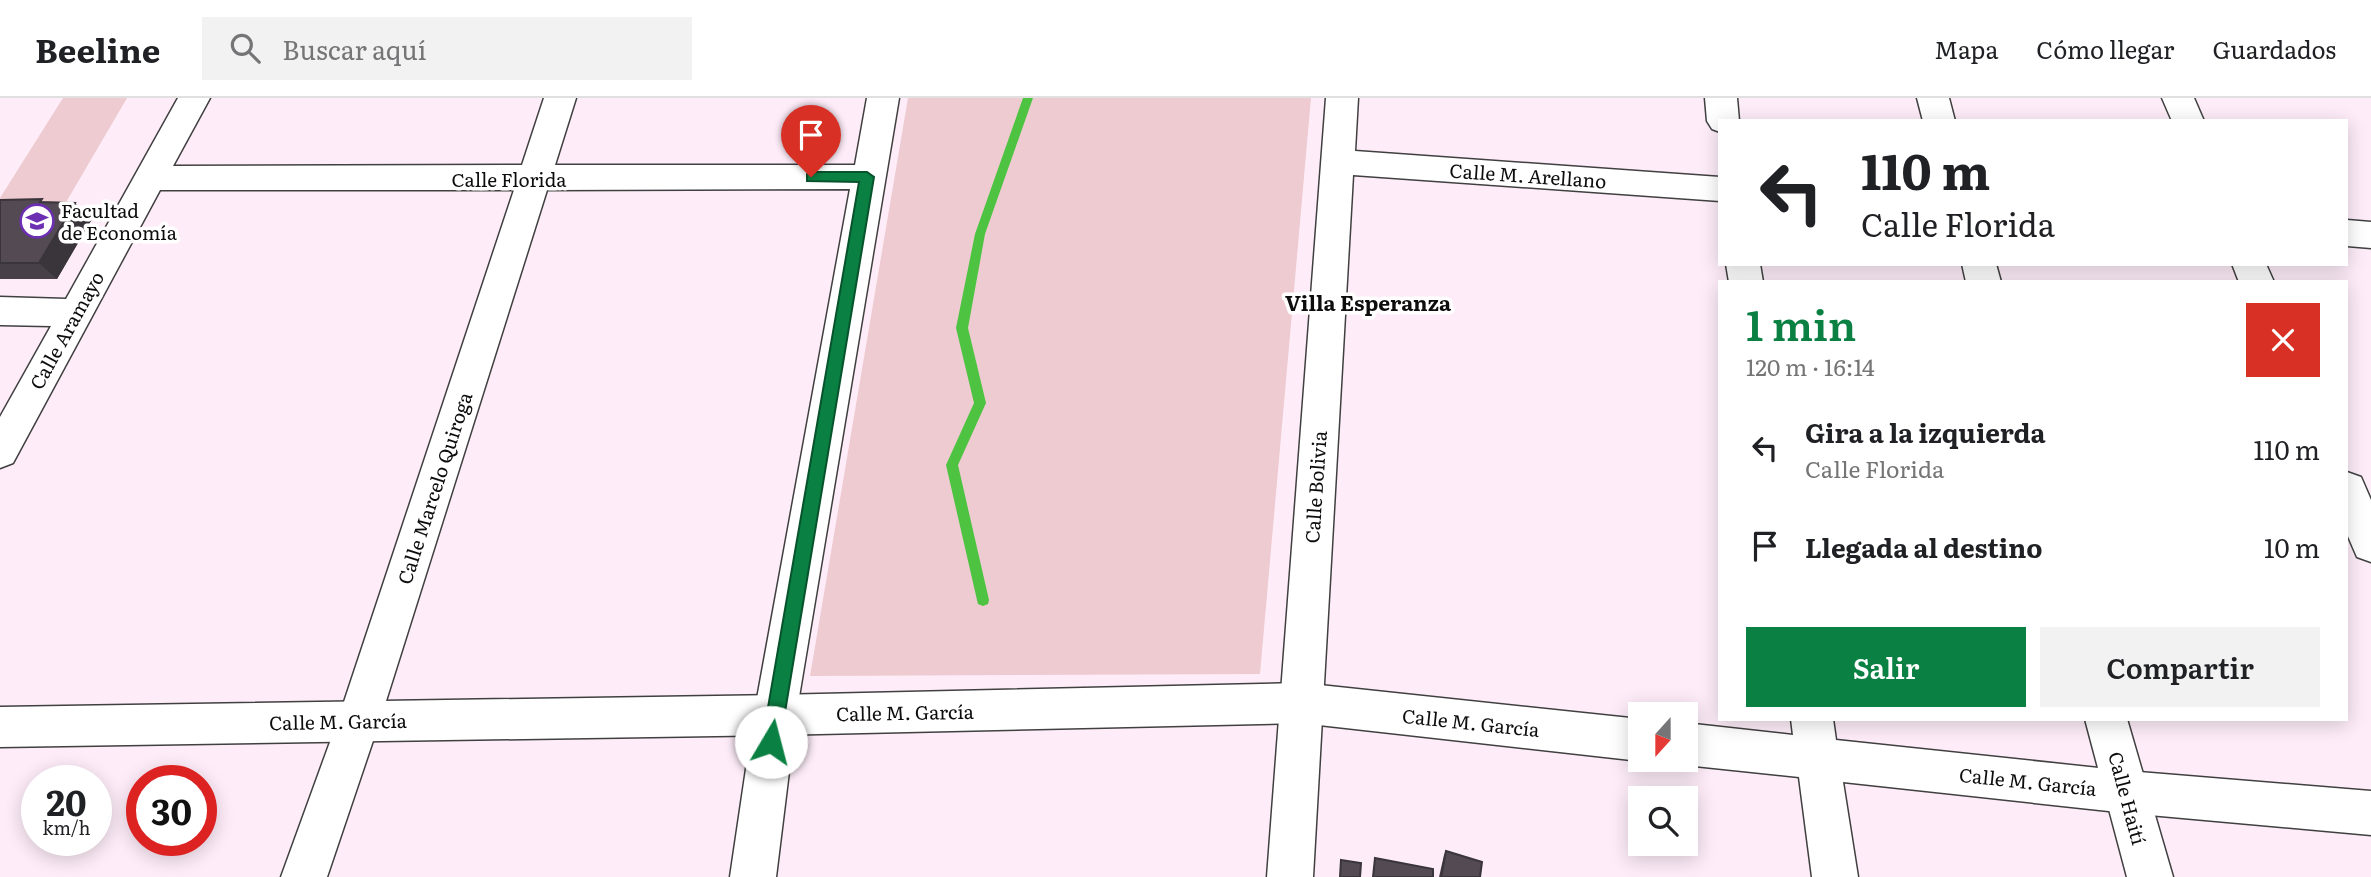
<!DOCTYPE html>
<html lang="es">
<head>
<meta charset="utf-8">
<style>
	body { margin:0; font-family:Literata,serif; background:#f2f2f2; color:#202124; height:100vh; display:flex; flex-direction:column; font-size:26px; white-space:nowrap }
	* { box-sizing:border-box; margin:0 }
	p { font-size:23px; color:#757577 }
	.icon { flex:none; width:38px; height:38px; fill:none; stroke:currentColor; stroke-width:2; stroke-linecap:round; stroke-linejoin:round }
	.map { position:relative; flex:1; overflow:hidden }
	.panel { position:absolute; left:1718px; top:182px; width:630px; height:441px; display:flex; flex-direction:column; background:#fff; border-radius:0px; box-shadow:0 4px 18px #0003 }
	.panel>* { flex:none }
	.top-card { position:absolute; left:1718px; top:21px; width:630px; height:147px; border-radius:0px; box-shadow:0 4px 18px #0003; background:#fff; color:#202124; overflow:hidden }
	.needle { width:46px; rotate:201deg }
	.controls { position:absolute; left:1628px; top:604px; display:grid; gap:14px }
	.controls a { display:grid; place-items:center; width:70px; height:70px; border-radius:0px; background:#fff; box-shadow:0 4px 18px #0003; font-size:35px }
	.speed { position:absolute; left:21px; top:667px; display:flex; gap:14px; font-size:35px; font-weight:700; text-align:center }
	.speed>* { display:grid; place-content:center; width:91px; height:91px; border-radius:50%; background:#fff; box-shadow:0 4px 18px #0003; line-height:1 }
	.speed small { font-size:18px; font-weight:400 }
	.speed .limit { border:10px solid #d22; background:#fff; color:#111 }
	.pin { position:absolute; display:grid; place-items:center; width:60px; height:60px; color:#fff; margin:-72px -30px; border-radius:50% 50% 50% 0; rotate:-45deg; box-shadow:0 0 7px #0007 }
	.pin .icon { rotate:45deg }
	.me { position:absolute; width:77px; margin:-38px; rotate:8deg; stroke-linejoin:round; filter:drop-shadow(0 0 5px #0008) }
	.turn { display:flex; align-items:center; gap:24px; height:147px; padding:0 28px; font-size:32px }
	.turn .icon { width:91px; height:91px; stroke-width:2.5 }
	.turn b { display:block; font-size:49px; line-height:60px }
	.round { display:grid; place-items:center; flex:none; width:74px; height:74px; border-radius:0px; background:#f2f2f2 }
	.headline { display:flex; align-items:center; justify-content:space-between; height:119px; padding:0 28px }
	h1 { font-size:42px; font-weight:600; line-height:52px; color:#0b8043 }
	.cta { display:flex; gap:14px; margin-top:auto; padding:14px 28px }
	.cta a { flex:1; height:80px; border-radius:0px; background:#0b8043; color:#fff; font-size:28px; font-weight:600; line-height:80px; text-align:center }
	.cta a+a { background:#f2f2f2; color:#202124 }
	ul { padding:0; list-style:none }
	li { display:flex; align-items:center; gap:21px; height:98px; padding:0 28px }
	li div { flex:1 }
	li b { display:block; font-size:26px }
	li em { font-style:normal }
	header { display:flex; align-items:center; gap:42px; box-sizing:border-box; height:98px; padding:0 35px; background:#fff; border-bottom:2px solid #e0e0e0 }
	header strong { font-size:33px }
	nav { display:flex; gap:38px; margin-inline-start:auto; font-size:24px }
	.search { width:490px; height:63px; background:#f2f2f2; display:flex; align-items:center; gap:18px; box-sizing:border-box; padding:0 24px; border-radius:0px; color:#757577; font-size:26px }
	.map>svg:first-child { display:block }
	.pitch { fill:#edcbd0 }
	.lines { fill:none; stroke-linecap:round; stroke-linejoin:round }
	.stream { fill:#4ec342; fill-rule:evenodd }
	.minor-casing { stroke:#404040; stroke-width:3 }
	.tertiary-casing { stroke:#404040; stroke-width:3 }
	.minor { fill:#fff; fill-rule:evenodd }
	.tertiary { fill:#fff; fill-rule:evenodd }
	.wall { fill:#474048 }
	.shaded-wall { fill:#3a343b }
	.building { fill:#534a54; stroke:#3a343b; stroke-width:2 }
	.route { fill:#0b8043; stroke:#07532c; stroke-width:2 }
	.labels { text-anchor:middle; dominant-baseline:central; stroke-width:7; stroke-linejoin:round; paint-order:stroke }
	.street-label { font-size:19px; fill:#0d0d0d; stroke:#fff }
	.poi-label { font-size:19px; fill:#0d0d0d; stroke:#fff; text-anchor:start }
	.neighbourhood-label { font-size:21px; font-weight:bold; fill:#0d0d0d; stroke:#fff }
</style>
</head>
<body>
<header>
<strong>Beeline</strong>
<div class="search"><svg class="icon" aria-label="search" viewBox="0 0 24 24"><circle cx="10" cy="10" r="6"/><path d="M15 15l6 6"/></svg>Buscar aquí</div>
<nav><a>Mapa</a><a>Cómo llegar</a><a>Guardados</a></nav>
</header>
<div class="map">
<svg width="2371" height="779" viewBox="0 0 2371 779">
	<rect width="100%" height="100%" fill="#feedf9"/>
	<g class="pitch">
		<polygon points="63,0 127,0 65,106 0,106 0,100"/>
		<polygon points="908,0 1311,0 1260,576 810,578"/>
	</g>
	<g class="lines">
		<polygon class="stream" points="1023,0 1033,0 985,136 968,230 986,305 958,367 989,502 988,506 983,508 978,506 977,502 946,367 974,305 956,230 975,136"/>
		<defs>
			<g id="minor">
				<polygon points="178,0 210,0 173,68 522,67 544,0 576,0 555,67 855,67 867,0 899,0 796,617 776,779 730,779 754,617 850,91 547,92 380,622 327,779 281,779 338,622 514,92 160,92 13,365 0,370 0,319 51,228 0,227 0,199 66,201"/>
				<polygon points="1326,0 1358,0 1355,53 1720,79 1720,103 1353,77 1313,779 1267,779"/>
				<polygon points="1917,0 1949,0 1955,23 1923,23"/>
				<polygon points="2162,0 2194,0 2204,23 2172,23"/>
				<polygon points="2347,122 2371,124 2371,150 2347,148"/>
				<polygon points="1962,166 1996,166 2001,184 1966,184"/>
				<polygon points="2232,166 2266,166 2274,184 2239,184"/>
				<polygon points="2347,374 2361,379 2371,402 2371,464 2357,459 2347,436"/>
				<polygon points="2085,621 2127,621 2173,779 2127,779"/>
			</g>
			<g id="tertiary">
				<polygon points="1705,0 1737,0 1739,23 1720,23 1720,34 1712,31 1707,23"/>
				<polygon points="1726,166 1760,166 1763,184 1729,184"/>
				<polygon points="1301,585 1640,621 1640,662 1643,662 1640,663 1301,625 775,637 0,649 0,609 775,597"/>
				<polygon points="1791,621 1833,621 1836,642 2127,673 2371,693 2371,737 2127,715 1843,684 1858,779 1812,779 1799,679 1685,667 1672,662 1685,662 1685,625 1793,637"/>
			</g>
		</defs>
		<use href="#minor" class="minor-casing"/>
		<use href="#tertiary" class="tertiary-casing"/>
		<use href="#minor" class="minor"/>
		<use href="#tertiary" class="tertiary"/>
	</g>
	<g class="wall">
		<polygon points="0,102 75,105 92,121 57,181 0,181"/>
		<polygon points="1446,753 1480,779 1439,779 1444,757"/>
	</g>
	<polygon class="shaded-wall" points="75,105 92,121 57,181 39,165"/>
	<g class="building">
		<polygon points="42,101 40,104 75,105 39,165 0,165 0,102"/>
		<polygon points="1446,753 1482,764 1480,779 1441,779"/>
		<polygon points="1375,760 1433,771 1433,779 1373,779"/>
		<polygon points="1341,762 1361,765 1360,779 1340,779"/>
	</g>
	<polygon class="route" points="811,74 867,74 874,79 780,644 778,650 771,653 765,650 762,644 859,84 807,83 807,76"/>
	<defs>
		<symbol id="university-ring" viewBox="-11 -11 22 22"><circle r="9.5" fill="#fff" stroke="#6c2fb2" stroke-width="1.5"/><path d="M0-5L7-2L0 1L-7-2ZM-4 1L0 2.5L4 1V4Q0 6-4 4Z" fill="#6c2fb2"/></symbol>
	</defs>
	<g fill-rule="evenodd">
		<use href="#university-ring" x="18" y="104" width="38" height="38"/>
	</g>
	<g class="labels">
		<g class="street-label">
			<text transform="translate(1528 77) rotate(4)">Calle M. Arellano</text>
			<text x="509" y="81">Calle Florida</text>
			<text transform="translate(66 232) rotate(-61)">Calle Aramayo</text>
			<text transform="translate(1315 389) rotate(-86)">Calle Bolivia</text>
			<text transform="translate(434 390) rotate(-72)">Calle Marcelo Quiroga</text>
			<text transform="translate(905 614) rotate(-1)">Calle M. García</text>
			<text transform="translate(338 623) rotate(-1)">Calle M. García</text>
			<text transform="translate(1471 624) rotate(6)">Calle M. García</text>
			<text transform="translate(2028 683) rotate(6)">Calle M. García</text>
			<text transform="translate(2128 700) rotate(75)">Calle Haití</text>
		</g>
		<g class="poi-label">
			<text x="61" y="112">Facultad<tspan x="61" dy="22">de Economía</tspan></text>
		</g>
		<g class="neighbourhood-label">
			<text x="1368" y="203">Villa Esperanza</text>
		</g>
	</g>
</svg>
<div class="controls">
<a><svg class="needle" viewBox="-14 -14 28 28"><path d="M0-13l5 13h-10z" fill="#e53935"/><path d="M0 13l5-13h-10z" fill="#757577"/></svg></a>
<a><svg class="icon" aria-label="search" viewBox="0 0 24 24"><circle cx="10" cy="10" r="6"/><path d="M15 15l6 6"/></svg></a>
</div>
<div class="speed"><div>20<small>km/h</small></div><div class="limit">30</div></div>
<div class="pin" style="left:811px;top:79px;background:#d93025"><svg class="icon" aria-label="arrive" viewBox="0 0 24 24"><path d="M6 21V4h12l-3 4 3 4H6"/></svg></div>
<svg class="me" style="left:771px;top:644px" viewBox="-20 -20 40 40"><circle r="19" fill="#fff"/><path d="M0-13L10 11 0 6-10 11z" fill="#0b8043"/></svg>
<div class="top-card">
<div class="turn"><svg class="icon" aria-label="left" viewBox="0 0 24 24"><path d="M17 20v-9H6M10 6l-5 5 5 5"/></svg><div><b>110 m</b>Calle Florida</div></div>
</div>
<section class="panel">
<div class="headline"><div><h1>1 min</h1><p>120 m · 16:14</p></div><a class="round" style="background:#d93025;color:#fff"><svg class="icon" aria-label="close" viewBox="0 0 24 24"><path d="M6 6l12 12M18 6L6 18"/></svg></a></div>
<ul>
<li><svg class="icon" aria-label="left" viewBox="0 0 24 24"><path d="M17 20v-9H6M10 6l-5 5 5 5"/></svg><div><b>Gira a la izquierda</b><p>Calle Florida</p></div><em>110 m</em></li>
<li><svg class="icon" aria-label="arrive" viewBox="0 0 24 24"><path d="M6 21V4h12l-3 4 3 4H6"/></svg><div><b>Llegada al destino</b></div><em>10 m</em></li>
</ul>
<div class="cta"><a>Salir</a><a>Compartir</a></div>
</section>
</div>
</body>
</html>
